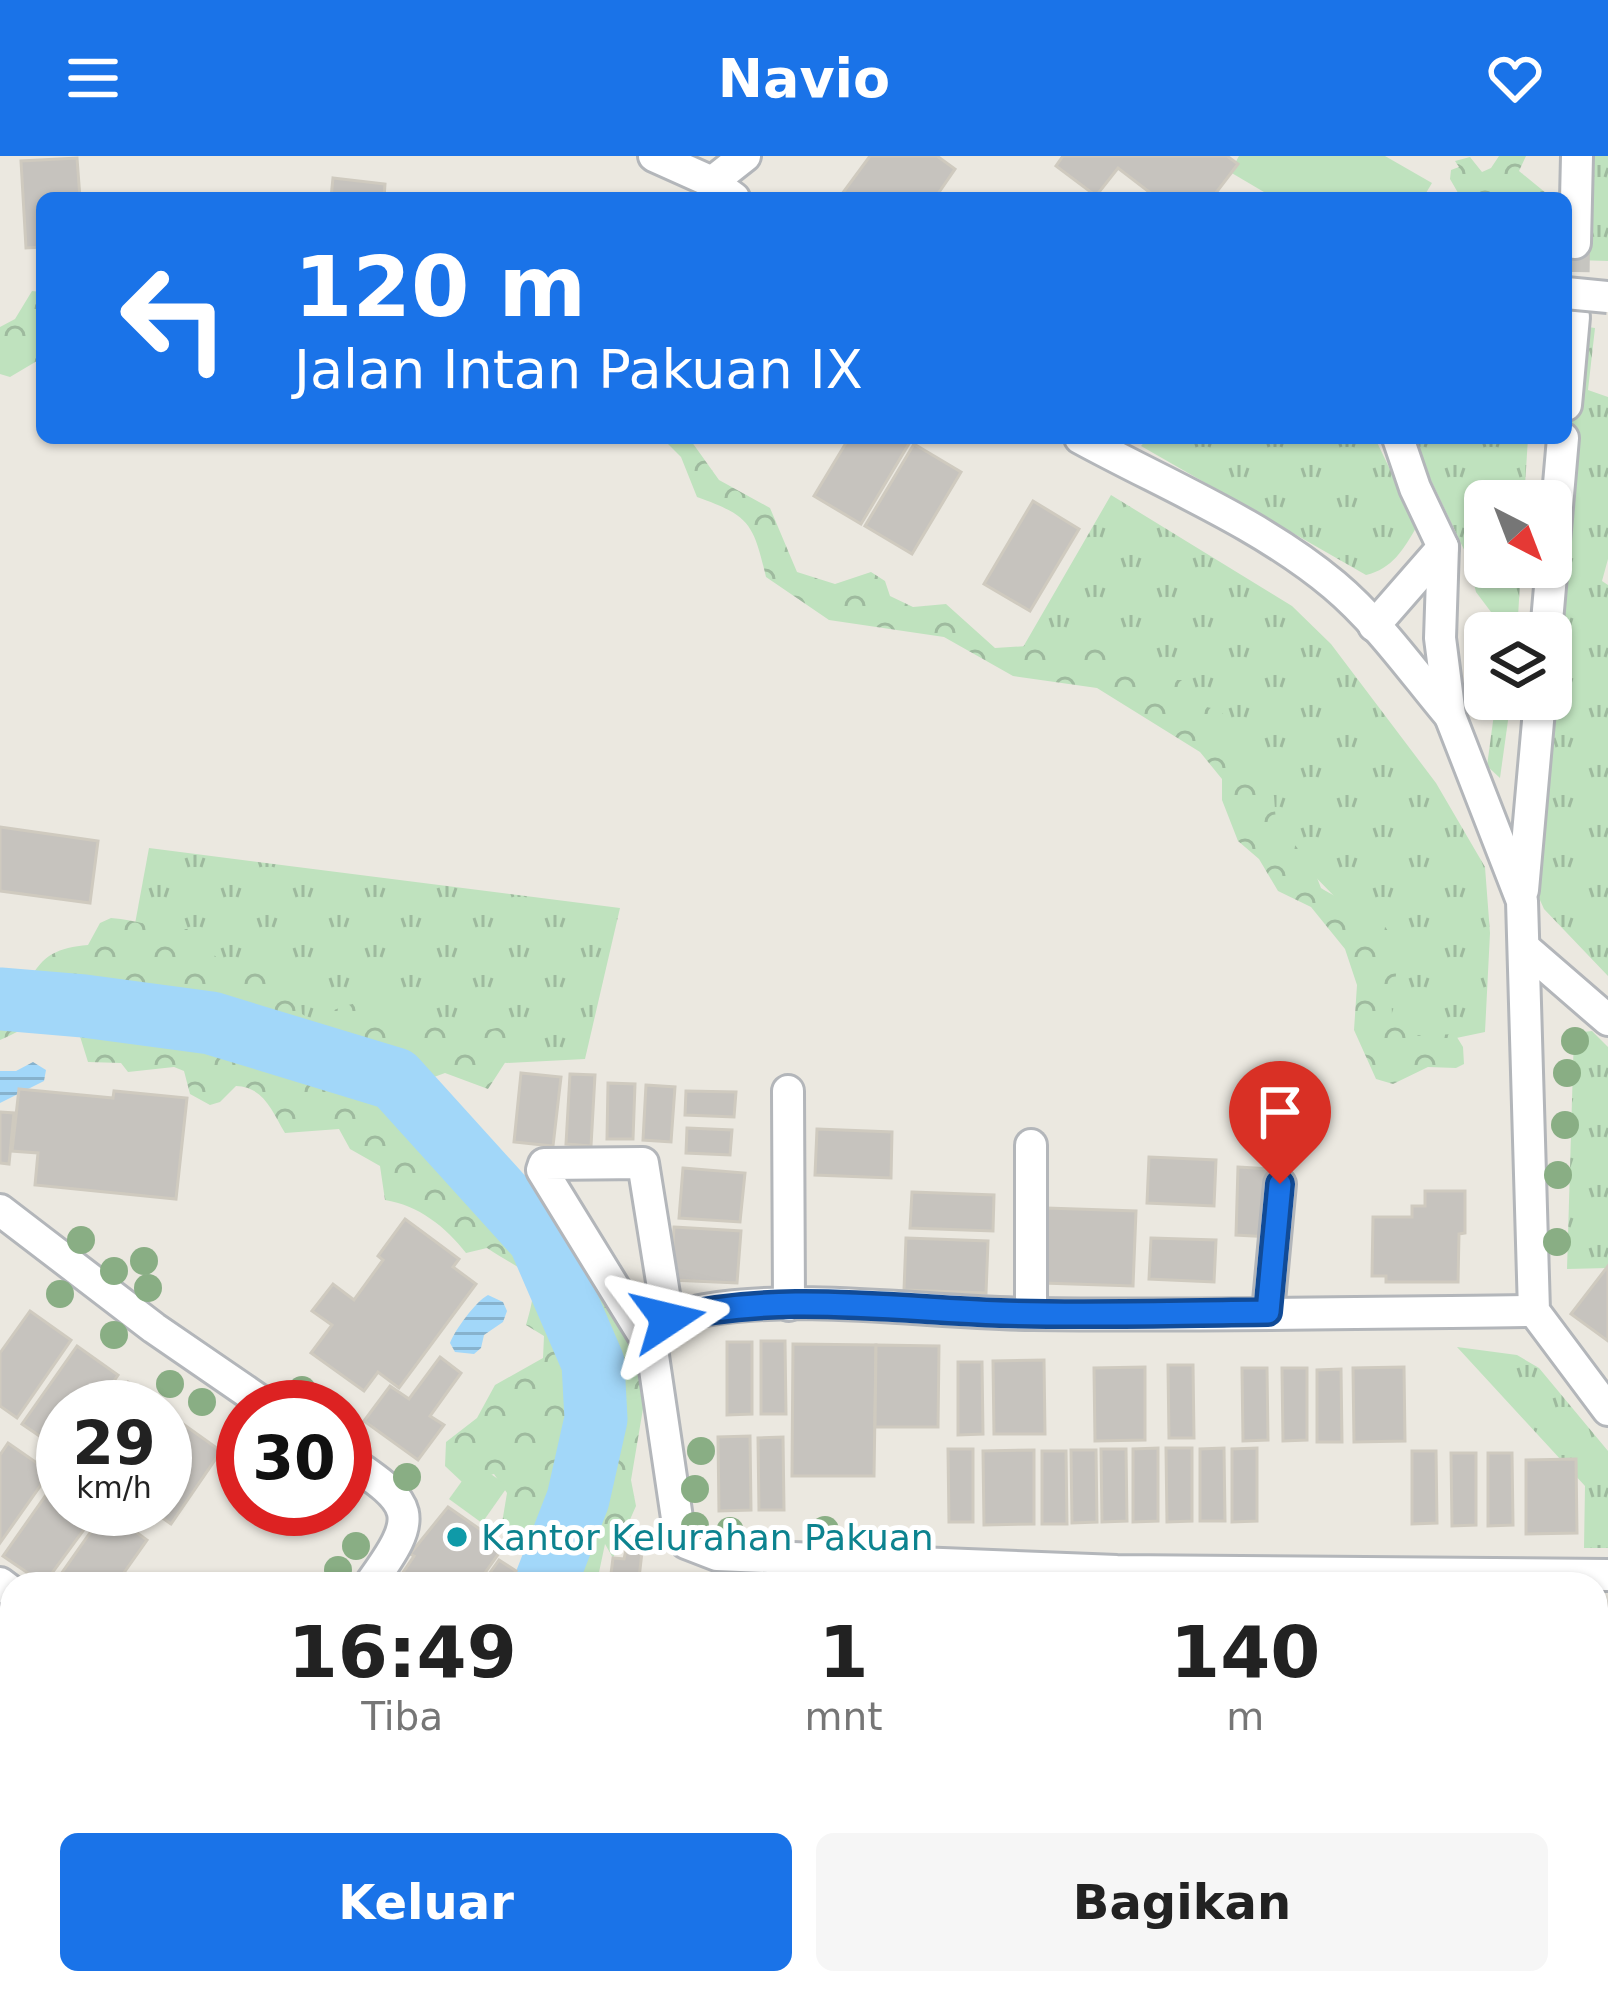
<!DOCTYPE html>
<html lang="id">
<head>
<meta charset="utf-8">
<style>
	body { margin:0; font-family:"DejaVu Sans",sans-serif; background:#f6f6f6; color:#222; height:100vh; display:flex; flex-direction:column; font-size:45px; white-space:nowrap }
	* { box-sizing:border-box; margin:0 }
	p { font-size:39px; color:#767676 }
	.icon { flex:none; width:66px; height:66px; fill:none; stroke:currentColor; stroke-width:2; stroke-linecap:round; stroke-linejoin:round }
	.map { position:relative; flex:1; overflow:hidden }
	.side { position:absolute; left:0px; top:1416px; width:1608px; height:423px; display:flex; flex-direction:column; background:#fff; border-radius:36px 36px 0 0; box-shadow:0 3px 9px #0004 }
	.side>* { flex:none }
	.guide { position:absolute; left:36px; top:36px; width:1536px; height:252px; border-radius:18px; box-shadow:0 3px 9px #0004; background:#1a73e8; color:#fff; overflow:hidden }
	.needle { width:78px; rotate:138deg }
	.fabs { position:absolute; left:1464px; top:324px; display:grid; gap:24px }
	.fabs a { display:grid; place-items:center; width:108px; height:108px; border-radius:18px; background:#fff; box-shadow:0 3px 9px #0004; font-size:60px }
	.speed { position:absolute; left:36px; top:1224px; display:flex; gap:24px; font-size:60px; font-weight:700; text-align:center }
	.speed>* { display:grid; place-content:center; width:156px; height:156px; border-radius:50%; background:#fff; box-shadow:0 3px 9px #0004; line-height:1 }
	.speed small { font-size:30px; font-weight:400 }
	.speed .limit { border:18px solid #d22; background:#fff; color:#111 }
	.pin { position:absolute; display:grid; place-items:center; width:102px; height:102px; color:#fff; margin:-123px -51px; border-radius:50% 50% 50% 0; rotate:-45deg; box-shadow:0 0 12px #0007 }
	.pin .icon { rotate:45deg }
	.me { position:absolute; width:132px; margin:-66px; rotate:80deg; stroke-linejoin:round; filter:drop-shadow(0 0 9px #0008) }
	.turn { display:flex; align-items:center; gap:42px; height:252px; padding:0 60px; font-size:54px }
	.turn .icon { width:156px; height:156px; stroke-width:2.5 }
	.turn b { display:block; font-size:84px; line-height:102px }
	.eta { display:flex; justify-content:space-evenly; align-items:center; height:204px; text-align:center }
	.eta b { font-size:72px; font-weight:700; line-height:84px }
	.cta { display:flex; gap:24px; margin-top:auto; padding:24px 60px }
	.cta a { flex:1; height:138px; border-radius:18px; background:#1a73e8; color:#fff; font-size:48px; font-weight:700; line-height:138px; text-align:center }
	.cta a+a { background:#f6f6f6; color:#222 }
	header { display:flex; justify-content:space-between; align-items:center; height:156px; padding:0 60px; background:#1a73e8; color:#fff; font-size:54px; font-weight:700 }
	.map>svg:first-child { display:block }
	.grass { fill:url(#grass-tufts) }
	.forest { fill:url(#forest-crowns) }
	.green { fill:#bfe2be }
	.water { fill:url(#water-rules) }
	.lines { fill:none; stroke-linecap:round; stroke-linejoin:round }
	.stream { stroke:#a2d7f9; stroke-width:10 }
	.river { stroke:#a2d7f9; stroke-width:63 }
	.building { fill:#c6c3be; stroke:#cfcabf; stroke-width:3 }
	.street-tunnel { stroke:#c6c5c0; stroke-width:30; stroke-dasharray:30 15; stroke-linecap:butt }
	.street-casing { stroke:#b3b6ba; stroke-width:36 }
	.path { stroke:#98c2a2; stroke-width:6; stroke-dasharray:12 6; stroke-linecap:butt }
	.street { stroke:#fff; stroke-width:30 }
	.street-bridge-casing { stroke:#b3b6ba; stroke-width:36; stroke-linecap:butt }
	.street-bridge { stroke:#fff; stroke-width:30 }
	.tree { fill:#89ae84 }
	.route-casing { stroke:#114b97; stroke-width:30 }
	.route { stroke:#1a73e8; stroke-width:21 }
	.culture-dot { fill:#0f9aa8; stroke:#fff; stroke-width:4.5 }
	.labels { text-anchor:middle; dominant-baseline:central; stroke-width:10; stroke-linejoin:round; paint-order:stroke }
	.culture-label { font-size:36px; fill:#0d838f; stroke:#fff; text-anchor:start }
</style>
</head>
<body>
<header><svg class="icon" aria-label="menu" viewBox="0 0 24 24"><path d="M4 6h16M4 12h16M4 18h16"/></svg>Navio<svg class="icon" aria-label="heart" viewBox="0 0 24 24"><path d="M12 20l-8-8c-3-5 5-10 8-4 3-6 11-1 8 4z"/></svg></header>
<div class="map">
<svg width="1608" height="1837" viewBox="0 0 1608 1837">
	<defs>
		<pattern id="grass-tufts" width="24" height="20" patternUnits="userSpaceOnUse" patternTransform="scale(3)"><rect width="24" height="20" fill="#bfe2be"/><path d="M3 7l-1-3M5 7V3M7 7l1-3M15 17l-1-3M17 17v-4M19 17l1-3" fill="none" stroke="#9eba9e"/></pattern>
		<pattern id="forest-crowns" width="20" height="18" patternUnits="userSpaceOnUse" patternTransform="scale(3)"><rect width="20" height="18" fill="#bfe2be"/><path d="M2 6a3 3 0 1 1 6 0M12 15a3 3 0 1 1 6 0" fill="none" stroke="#9eba9e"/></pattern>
		<pattern id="water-rules" width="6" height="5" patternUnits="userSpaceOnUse" patternTransform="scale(3)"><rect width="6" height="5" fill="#a2d7f9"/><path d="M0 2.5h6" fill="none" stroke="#87b2cd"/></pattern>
	</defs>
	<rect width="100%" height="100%" fill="#ebe8e0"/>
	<g class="grass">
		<polygon points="1577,0 1608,0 1608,105 1575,104"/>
		<polygon points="1567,168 1595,172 1588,234 1608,241 1608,403 1602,425 1608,429 1608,820 1544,753 1523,706 1551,543 1551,477 1566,282"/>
		<path d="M1148,282H1375L1417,370C1404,393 1392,413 1366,419L1141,290Z"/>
		<polygon points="1411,282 1528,282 1524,345 1485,345 1485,411 1521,411 1517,477 1500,477 1500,468 1476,436 1467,400"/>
		<polygon points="1111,339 1292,450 1331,488 1436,627 1485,711 1490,777 1485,876 1380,898 1351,768 1334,740 1264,668 1177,549 1015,505"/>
		<polygon points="1496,543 1511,543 1500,622 1487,610"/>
		<polygon points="149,692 620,752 585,903 507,907 308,880 132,784"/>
		<polygon points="1592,875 1608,891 1608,1112 1567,1113 1574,877"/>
		<polygon points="1457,1191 1517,1199 1539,1212 1608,1295 1608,1392 1584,1392 1585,1330"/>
	</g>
	<g class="forest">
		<polygon points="1499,0 1526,0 1519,15 1552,42 1461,42 1450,23 1451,14 1459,11 1455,5 1470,1 1482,16 1491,12"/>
		<polygon points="32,135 42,136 42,202 10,221 0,218 0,171 15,163"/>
		<path d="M662,282H689L719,324L770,352L797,416L835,428L871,416L885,425L890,440L913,451L946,448L995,492L1043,489L1088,474L1096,488L1121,498L1153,524H1184L1192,548L1216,553L1229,562L1234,586L1248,594L1274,640L1276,667L1312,709L1321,732C1354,753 1398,758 1397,808C1396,829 1389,845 1393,866L1414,880L1455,878L1463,891L1464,908L1456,912L1428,911L1393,928L1376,923L1354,874L1357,829L1345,793L1311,751L1278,735L1259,703L1238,685L1222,644V623L1200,596L1097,532L1013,520L944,481L829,464L766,421C753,367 750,360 697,341L681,301Z"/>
		<path d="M111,762C145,764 165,779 199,771L217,787L213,798C229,814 240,809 259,802C288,813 299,826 302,858L313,865C339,850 373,834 398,861L424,858L445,872L450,882L515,868L525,876L488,933L445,917L415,928L441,954L458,987L510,1005L542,1040L574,1065L649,1217L631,1324L636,1350L613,1402L605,1388L598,1421L588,1426L550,1418L546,1394L536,1390L514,1392L501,1373L507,1337L494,1318L462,1326L445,1310L446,1286L477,1262L495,1229L543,1202L544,1180L526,1169C542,1114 531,1121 487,1092L466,1097C446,1071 418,1049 385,1044L380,1010L350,993L339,973L285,977C272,955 264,931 236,930L220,946L210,949L190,938L184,915L174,911L128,916L121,907L88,906L78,874C40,853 34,870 0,884V818L16,825H29C43,798 58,792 88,789L100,767Z"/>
		<polygon points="1605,1589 1608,1590 1608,1710 1596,1697 1596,1606"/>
		<polygon points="1298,1827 1424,1827 1414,1837 1272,1837"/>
	</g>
	<g class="green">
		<polygon points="1239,0 1385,0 1432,27 1423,42 1274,42 1230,16"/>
		<polygon points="475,1307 508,1330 482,1367 449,1343"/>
	</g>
	<g class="water">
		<polygon points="33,906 46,914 44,925 0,947 0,915 16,915"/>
		<path d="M488,1139L503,1146L507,1155L503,1166L484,1179L481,1192L474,1198L455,1196L450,1187C455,1174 476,1145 488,1139Z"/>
	</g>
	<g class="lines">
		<g class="stream">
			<polyline points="1596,1678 1608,1683"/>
			<polyline points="1352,1837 1372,1827"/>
		</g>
		<g class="river">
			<polyline points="0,843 84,850 211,867 395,923 539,1082 593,1207 596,1263 578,1343 545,1428"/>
			<polyline points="598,1827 610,1837"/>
		</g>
	</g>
	<g class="building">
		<polygon points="870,0 937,0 955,13 935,42 839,42"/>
		<polygon points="1063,0 1227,0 1238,8 1212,42 1157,42 1118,12 1096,40 1056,10"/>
		<polygon points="77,2 80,42 42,42 42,91 26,92 21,5"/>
		<polygon points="333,22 385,28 384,42 331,42"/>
		<polygon points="849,282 904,282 910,286 861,368 814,340"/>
		<polygon points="914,288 961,316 912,398 865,370"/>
		<polygon points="1033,345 1079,373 1030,455 984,428"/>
		<polygon points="0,671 98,685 90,747 0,735"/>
		<polygon points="521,917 561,921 553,990 514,986"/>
		<polygon points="570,918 595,919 591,990 566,988"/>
		<polygon points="608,927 635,928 633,983 607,983"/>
		<polygon points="646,929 675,931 671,986 643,984"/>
		<polygon points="19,933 113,942 114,935 187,942 176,1043 35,1029 38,997 12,995"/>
		<polygon points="686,935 736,936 734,961 685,959"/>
		<polygon points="0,956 14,957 9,1008 0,1007"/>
		<polygon points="687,972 732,974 730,999 686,997"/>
		<polygon points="817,973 892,976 891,1022 815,1019"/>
		<polygon points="1149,1001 1216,1004 1214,1050 1147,1047"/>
		<polygon points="1238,1011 1274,1013 1271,1081 1236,1079"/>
		<polygon points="683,1012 745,1017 740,1066 679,1062"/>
		<polygon points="1425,1035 1465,1035 1465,1077 1459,1078 1458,1126 1386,1126 1386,1120 1372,1120 1373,1061 1412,1061 1412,1050 1425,1050"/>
		<polygon points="912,1036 994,1039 993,1075 910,1072"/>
		<polygon points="1046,1052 1136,1055 1133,1130 1043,1127"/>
		<polygon points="405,1063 459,1103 453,1111 476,1128 399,1232 378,1216 364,1235 311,1197 332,1169 312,1155 333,1128 354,1144 383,1104 378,1100"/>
		<polygon points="674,1071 741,1075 737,1127 671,1124"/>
		<polygon points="906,1082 988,1085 986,1137 904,1134"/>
		<polygon points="1151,1082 1216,1084 1214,1126 1149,1123"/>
		<polygon points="1608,1110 1608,1185 1571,1158"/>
		<polygon points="30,1155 71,1184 17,1262 0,1250 0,1197"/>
		<polygon points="761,1185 785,1185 786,1258 761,1258"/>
		<polygon points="727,1186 752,1186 752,1258 727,1259"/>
		<polygon points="793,1188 876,1189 874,1320 792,1320"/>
		<polygon points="876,1189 939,1190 938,1271 875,1271"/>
		<polygon points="77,1190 118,1219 96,1251 63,1251 63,1296 22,1268"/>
		<polygon points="440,1201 461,1217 430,1260 444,1269 418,1304 364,1265 390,1230 409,1243"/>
		<polygon points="1044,1204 1045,1278 994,1278 993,1205"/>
		<polygon points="958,1206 982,1206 983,1278 958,1279"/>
		<polygon points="1168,1209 1193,1209 1194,1282 1169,1282"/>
		<polygon points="1145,1211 1145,1284 1095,1285 1094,1212"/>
		<polygon points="1404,1211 1405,1285 1354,1286 1353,1212"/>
		<polygon points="1242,1212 1267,1212 1268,1284 1243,1285"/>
		<polygon points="1282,1212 1307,1212 1307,1284 1283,1285"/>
		<polygon points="1341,1213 1342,1286 1317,1286 1317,1214"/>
		<polygon points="128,1226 164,1251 110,1251"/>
		<polygon points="176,1263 221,1295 171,1368 150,1353 165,1353 165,1278"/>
		<polygon points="750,1280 751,1354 719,1355 718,1281"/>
		<polygon points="783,1281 784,1354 759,1354 758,1282"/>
		<polygon points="8,1287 50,1316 0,1387 0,1299"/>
		<polygon points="1158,1292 1158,1365 1133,1366 1133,1293"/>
		<polygon points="1166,1292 1192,1292 1192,1365 1167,1366"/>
		<polygon points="1224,1292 1225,1365 1200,1365 1200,1293"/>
		<polygon points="1257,1292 1257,1365 1232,1366 1232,1293"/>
		<polygon points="948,1293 973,1293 973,1366 949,1366"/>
		<polygon points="1101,1293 1126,1293 1127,1365 1102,1366"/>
		<polygon points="1034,1294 1034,1368 984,1369 983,1295"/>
		<polygon points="1071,1294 1096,1294 1097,1366 1072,1367"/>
		<polygon points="1042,1295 1066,1295 1067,1368 1042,1368"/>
		<polygon points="1412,1295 1436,1295 1437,1367 1412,1368"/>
		<polygon points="1451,1297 1476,1297 1476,1369 1452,1370"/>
		<polygon points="1488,1297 1512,1297 1513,1369 1488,1370"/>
		<polygon points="1576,1303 1577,1377 1526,1378 1526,1304"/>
		<polygon points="58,1322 63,1326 63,1353 99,1353 44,1428 3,1400"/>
		<polygon points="448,1351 504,1390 477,1428 403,1428 398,1424 414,1400 410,1398"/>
		<polygon points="106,1354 147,1384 116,1428 54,1428"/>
		<polygon points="626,1394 642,1396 639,1422 611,1418 613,1402 624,1403"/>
		<polygon points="499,1404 516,1415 507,1428 482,1428"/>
		<rect x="1596" y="1446" width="11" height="73"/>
		<polygon points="12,1599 12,1638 0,1629 0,1616"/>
		<polygon points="1596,1718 1608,1727 1608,1747 1596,1763"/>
		<polygon points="1608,1754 1608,1799 1596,1790 1596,1770"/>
		<polygon points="131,1827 216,1827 208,1837 124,1837"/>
		<polygon points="639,1827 678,1827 679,1837 640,1837"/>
		<polygon points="691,1827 733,1827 734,1837 693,1837"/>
		<polygon points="871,1827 926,1827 930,1837 875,1837"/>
		<polygon points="1233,1829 1233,1837 1149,1837 1149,1831"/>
	</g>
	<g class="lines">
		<polyline class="street-tunnel" points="1574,161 1575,87"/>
		<defs>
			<g id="street">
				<polyline points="654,0 712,26 734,42"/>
				<polyline points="712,26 745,0"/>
				<polyline points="1575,87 1577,0"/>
				<polyline points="1566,249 1574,161"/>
				<path d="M1080,282C1164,328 1260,367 1334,429C1378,466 1413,516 1450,560"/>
				<polyline points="1398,282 1415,332 1443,391 1440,482 1450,560 1522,745 1534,1155 1608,1254"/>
				<polyline points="1374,470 1443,391"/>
				<polyline points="1546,477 1563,282"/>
				<polyline points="1523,734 1540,543"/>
				<polyline points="1526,793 1608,864"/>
				<polyline points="788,935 789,1149"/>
				<polyline points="1031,989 1031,1158"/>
				<polyline points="0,1054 154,1172 269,1251"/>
				<path d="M1534,1155C1367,1157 1200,1160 1033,1158C929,1157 807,1137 705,1154C677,1159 660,1164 652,1193L678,1369L686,1387L717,1399L1117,1415L1608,1419"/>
				<polyline points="1268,1156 1280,1028"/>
				<polyline points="652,1193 542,1014 544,1008 643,1007 668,1163"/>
				<path d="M345,1302C415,1349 421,1358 370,1428"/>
				<polyline points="0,1427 12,1436"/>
				<polyline points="1596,1816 1608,1825"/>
				<polyline points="0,1823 19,1837"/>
				<polyline points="76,1837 83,1827"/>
				<polyline points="1453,1837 1460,1827"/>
			</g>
		</defs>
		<use href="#street" class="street-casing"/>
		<g class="path">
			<polyline points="683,1827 685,1837"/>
			<polyline points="1114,1827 1115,1837"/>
			<polyline points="934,1837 962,1827"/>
			<polyline points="1244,1837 1246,1829"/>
		</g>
		<use href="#street" class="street"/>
		<defs>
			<polyline id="street-bridge" points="1566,137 1608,141"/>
		</defs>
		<use href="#street-bridge" class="street-bridge-casing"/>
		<use href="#street-bridge" class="street-bridge"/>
	</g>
	<g class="tree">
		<circle cx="1575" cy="885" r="14"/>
		<circle cx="1567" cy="917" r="14"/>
		<circle cx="1565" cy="969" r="14"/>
		<circle cx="1558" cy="1019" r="14"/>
		<circle cx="81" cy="1084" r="14"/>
		<circle cx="1557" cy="1086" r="14"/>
		<circle cx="144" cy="1105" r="14"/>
		<circle cx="114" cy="1115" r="14"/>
		<circle cx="148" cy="1132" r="14"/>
		<circle cx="60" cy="1138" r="14"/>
		<circle cx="114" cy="1179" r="14"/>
		<circle cx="170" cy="1228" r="14"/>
		<circle cx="302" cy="1234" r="14"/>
		<circle cx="202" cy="1246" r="14"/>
		<circle cx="701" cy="1295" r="14"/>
		<circle cx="407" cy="1321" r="14"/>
		<circle cx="695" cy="1333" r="14"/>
		<circle cx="695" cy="1370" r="14"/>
		<circle cx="825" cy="1374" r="14"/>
		<circle cx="730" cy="1375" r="14"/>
		<circle cx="356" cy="1390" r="14"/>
		<circle cx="338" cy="1414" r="14"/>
	</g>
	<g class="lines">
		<defs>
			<path id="route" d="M668,1163C775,1136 891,1153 1000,1157C1089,1160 1179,1157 1268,1156L1280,1028"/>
		</defs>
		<use href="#route" class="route-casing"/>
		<use href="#route" class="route"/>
	</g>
	<circle class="culture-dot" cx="457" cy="1381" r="12"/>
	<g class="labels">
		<g class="culture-label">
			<text x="481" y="1381">Kantor Kelurahan Pakuan</text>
		</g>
	</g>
</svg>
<div class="fabs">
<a><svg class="needle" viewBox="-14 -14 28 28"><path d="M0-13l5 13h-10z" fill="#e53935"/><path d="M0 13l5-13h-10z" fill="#767676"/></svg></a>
<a><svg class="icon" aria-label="layers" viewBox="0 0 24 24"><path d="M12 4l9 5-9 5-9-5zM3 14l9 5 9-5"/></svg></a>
</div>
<div class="speed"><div>29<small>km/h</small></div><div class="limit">30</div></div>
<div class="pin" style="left:1280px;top:1028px;background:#d93025"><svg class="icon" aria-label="arrive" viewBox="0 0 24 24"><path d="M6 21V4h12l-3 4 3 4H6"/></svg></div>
<svg class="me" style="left:668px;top:1163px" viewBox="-20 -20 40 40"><path d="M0-17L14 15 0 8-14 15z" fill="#1a73e8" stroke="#fff" stroke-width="4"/></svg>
<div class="guide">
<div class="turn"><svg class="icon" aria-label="left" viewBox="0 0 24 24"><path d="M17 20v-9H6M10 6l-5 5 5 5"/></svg><div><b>120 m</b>Jalan Intan Pakuan IX</div></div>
</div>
<section class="side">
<div class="eta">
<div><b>16:49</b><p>Tiba</p></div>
<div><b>1</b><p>mnt</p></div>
<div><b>140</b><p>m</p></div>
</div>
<div class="cta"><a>Keluar</a><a>Bagikan</a></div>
</section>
</div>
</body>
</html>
